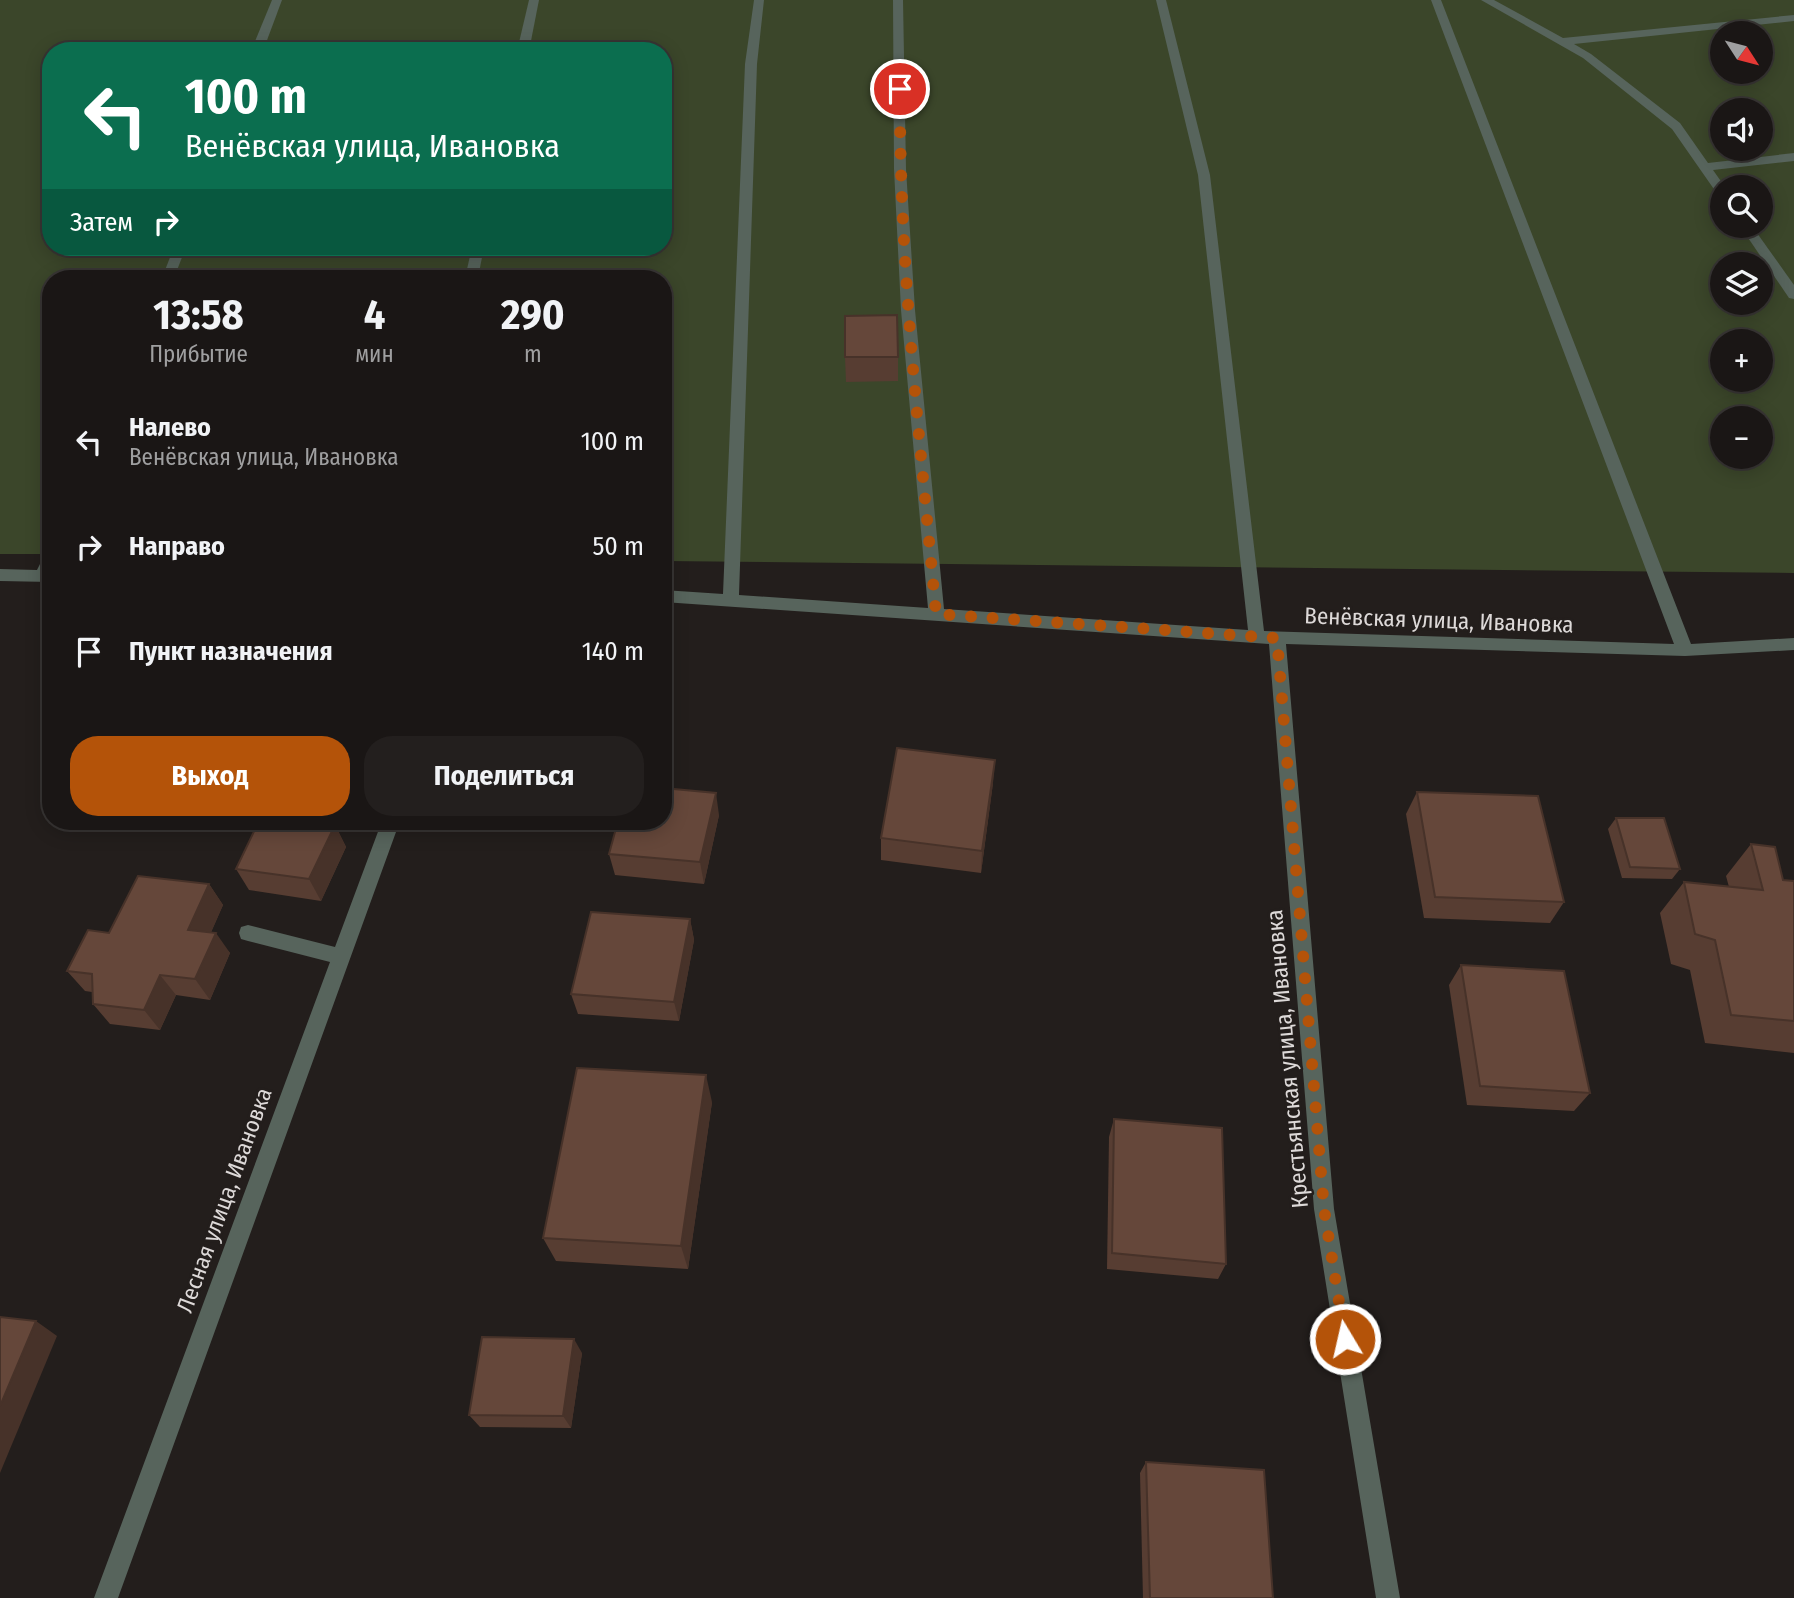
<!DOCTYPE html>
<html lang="ru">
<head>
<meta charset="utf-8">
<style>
	body { margin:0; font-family:"Fira Sans Condensed",sans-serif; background:#231f1e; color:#f1f3f6; height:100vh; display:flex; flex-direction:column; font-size:26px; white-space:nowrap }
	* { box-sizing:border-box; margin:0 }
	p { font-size:23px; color:#9f9fa0 }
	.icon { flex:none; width:38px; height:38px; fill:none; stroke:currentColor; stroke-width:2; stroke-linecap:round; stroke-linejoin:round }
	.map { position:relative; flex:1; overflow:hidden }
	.panel { position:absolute; left:42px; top:270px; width:630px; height:560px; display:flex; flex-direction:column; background:#1a1615; border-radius:28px; box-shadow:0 4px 18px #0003,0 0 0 2px #383534 }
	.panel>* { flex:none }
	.top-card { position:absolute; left:42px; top:42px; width:630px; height:214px; border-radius:28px; box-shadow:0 4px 18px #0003,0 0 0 2px #383534; background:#0b6e4f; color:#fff; overflow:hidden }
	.needle { width:46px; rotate:126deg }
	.fabs { position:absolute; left:1710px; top:21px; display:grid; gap:14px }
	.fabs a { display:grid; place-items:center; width:63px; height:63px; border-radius:50%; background:#1a1615; box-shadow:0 4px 18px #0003,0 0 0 2px #383534; font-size:35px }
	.pin { position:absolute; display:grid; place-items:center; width:60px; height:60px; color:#fff; margin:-30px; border:4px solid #fff; border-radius:50%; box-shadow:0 2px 7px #0007 }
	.me { position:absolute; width:77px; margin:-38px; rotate:351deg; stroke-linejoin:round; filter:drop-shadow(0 0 5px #0008) }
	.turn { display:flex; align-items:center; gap:24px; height:147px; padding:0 28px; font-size:32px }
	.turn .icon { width:91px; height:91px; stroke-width:2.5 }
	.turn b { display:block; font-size:49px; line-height:60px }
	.then { display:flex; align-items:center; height:66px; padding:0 28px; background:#0003; gap:14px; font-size:26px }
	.eta { display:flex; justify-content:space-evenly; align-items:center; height:119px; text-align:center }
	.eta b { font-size:42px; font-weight:700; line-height:49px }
	.primary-button { display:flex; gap:14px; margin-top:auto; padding:14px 28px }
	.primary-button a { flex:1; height:80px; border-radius:28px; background:#b45309; color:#fff; font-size:28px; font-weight:700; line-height:80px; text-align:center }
	.primary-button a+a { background:#231f1e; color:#f1f3f6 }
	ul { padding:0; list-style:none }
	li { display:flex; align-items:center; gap:21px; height:105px; padding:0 28px }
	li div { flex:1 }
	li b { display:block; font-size:26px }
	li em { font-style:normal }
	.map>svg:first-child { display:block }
	.green { fill:#3b462a; fill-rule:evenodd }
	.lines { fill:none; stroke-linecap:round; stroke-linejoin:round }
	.minor { fill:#57645c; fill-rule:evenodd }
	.wall { fill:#573d32 }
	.shaded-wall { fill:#473229 }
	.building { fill:#65473a; stroke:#473229; stroke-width:2 }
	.route { stroke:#b45309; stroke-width:12; stroke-dasharray:0 21.6 }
	.labels { text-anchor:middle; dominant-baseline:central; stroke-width:5; stroke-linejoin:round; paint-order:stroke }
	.street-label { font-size:23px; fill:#ddd9d8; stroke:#231e1c }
</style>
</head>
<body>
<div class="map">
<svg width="1794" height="1598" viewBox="0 0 1794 1598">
	<rect width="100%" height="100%" fill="#231e1c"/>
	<path class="green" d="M0,0H1794V573L663,561V278H51V554H0ZM1722,33H1760V72H1722ZM51,51H663V247H51ZM1722,110H1760V149H1722ZM1722,187H1760V226H1722ZM1722,264H1760V303H1722ZM1722,341H1760V380H1722ZM1722,418H1760V457H1722Z"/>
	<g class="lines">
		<g class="minor">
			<polygon points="272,0 282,0 263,51 251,51"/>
			<polygon points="529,0 539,0 529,51 517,51"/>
			<polygon points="754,0 764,0 757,64 739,595 928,608 901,310 894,169 893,0 903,0 906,169 915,310 944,609 1248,630 1198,175 1156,0 1166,0 1210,175 1264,631 1674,644 1431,0 1441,0 1691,644 1794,638 1794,650 1685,656 1286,644 1334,1209 1400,1598 1376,1598 1314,1209 1269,644 663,602 663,590 723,594 745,64"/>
			<polygon points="1481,0 1494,0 1563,38 1794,15 1794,21 1574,44 1591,54 1680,123 1708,163 1794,153 1794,161 1713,170 1725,187 1722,187 1722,196 1718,195 1672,129 1583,58"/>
			<polygon points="1740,226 1752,226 1794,285 1794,299 1789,298"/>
			<polygon points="174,247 186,247 174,278 162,278"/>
			<polygon points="472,247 484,247 478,278 465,278"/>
			<polygon points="51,551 51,582 0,581 0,569 37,570 46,552"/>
			<polygon points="382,821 400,821 118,1598 94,1598 330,962 248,941 241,939 239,933 241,927 248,925 335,947"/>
		</g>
	</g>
	<g class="wall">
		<polygon points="845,357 898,357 898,381 846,382"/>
		<polygon points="993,783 981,873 881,860 881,838"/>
		<polygon points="1417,792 1564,902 1550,923 1424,918 1406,814"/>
		<polygon points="719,815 704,884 615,875 609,854"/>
		<polygon points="1616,818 1680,869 1672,879 1622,878 1608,829"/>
		<polygon points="335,825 346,847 321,901 249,890 236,869"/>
		<polygon points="1751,844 1783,880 1794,881 1794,1053 1705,1043 1690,970 1671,964 1660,913 1684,882 1729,887 1726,876"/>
		<polygon points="209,884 223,905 211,932 230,953 210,1000 176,995 160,1030 110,1024 93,1004 92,992 85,991 67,971"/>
		<polygon points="690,919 694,940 679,1021 578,1014 571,994"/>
		<polygon points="1461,965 1590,1093 1574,1111 1467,1105 1449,985"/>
		<polygon points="712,1102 688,1269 556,1261 543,1238"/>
		<polygon points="1114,1119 1226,1264 1218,1279 1107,1269 1109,1137"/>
		<polygon points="582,1353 571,1428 480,1427 469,1415"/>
		<polygon points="1146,1462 1273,1598 1143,1598 1140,1473"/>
	</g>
	<g class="shaded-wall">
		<polygon points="995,760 993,783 981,873 982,851"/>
		<polygon points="716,793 719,815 704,884 700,862"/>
		<polygon points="335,825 346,847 321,901 309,879"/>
		<polygon points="209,884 223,905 203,951 188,930"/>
		<polygon points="690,919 694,940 679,1021 674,1002"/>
		<polygon points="216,933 230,953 210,1000 195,979"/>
		<polygon points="160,975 176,995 160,1030 144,1010"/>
		<polygon points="706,1075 712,1102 688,1269 681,1246"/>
		<polygon points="36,1321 57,1336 0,1473 0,1406"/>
		<polygon points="574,1339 582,1353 571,1428 563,1416"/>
	</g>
	<g class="building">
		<polygon points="897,315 898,357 845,357 845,316"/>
		<polygon points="897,748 995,760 982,851 881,838"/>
		<polygon points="663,788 716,793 700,862 609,854 618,821 663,821"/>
		<polygon points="1417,792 1538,796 1564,902 1435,897"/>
		<polygon points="1616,818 1664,818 1680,869 1630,867"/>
		<polygon points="259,821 304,821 335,825 309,879 236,869"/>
		<polygon points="1751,844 1775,847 1783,880 1794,881 1794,1021 1731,1015 1715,940 1695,934 1684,882 1763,890"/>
		<polygon points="138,876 209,884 188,930 216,933 195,979 160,975 144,1010 93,1004 92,974 67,971 88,930 109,933"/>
		<polygon points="591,912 690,919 674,1002 571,994"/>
		<polygon points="1461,965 1564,971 1590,1093 1480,1086"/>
		<polygon points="577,1068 706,1075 681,1246 543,1238"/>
		<polygon points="1114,1119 1222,1128 1226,1264 1112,1253"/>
		<polygon points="0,1317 36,1321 0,1406"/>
		<polygon points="482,1337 574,1339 563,1416 469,1415"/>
		<polygon points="1146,1462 1264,1470 1273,1598 1150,1598"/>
	</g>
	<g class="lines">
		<path class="route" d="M900,89C899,264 920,439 936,614L1277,638L1324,1209L1345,1339"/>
	</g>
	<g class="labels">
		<g class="street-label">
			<text transform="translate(1439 620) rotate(2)">Венёвская улица, Ивановка</text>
			<text transform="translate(1287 1059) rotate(-95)">Крестьянская улица, Ивановка</text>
			<text transform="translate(224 1200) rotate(-70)">Лесная улица, Ивановка</text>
		</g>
	</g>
</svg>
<div class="fabs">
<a><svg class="needle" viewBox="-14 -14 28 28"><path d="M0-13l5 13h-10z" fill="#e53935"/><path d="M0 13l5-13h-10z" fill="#9f9fa0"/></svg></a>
<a><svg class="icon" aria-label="sound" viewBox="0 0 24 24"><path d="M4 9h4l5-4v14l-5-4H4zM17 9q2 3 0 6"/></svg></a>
<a><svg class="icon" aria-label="search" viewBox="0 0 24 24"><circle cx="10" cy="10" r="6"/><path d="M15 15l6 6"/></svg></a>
<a><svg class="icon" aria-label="layers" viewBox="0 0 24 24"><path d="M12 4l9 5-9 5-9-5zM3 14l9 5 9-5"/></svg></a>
<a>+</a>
<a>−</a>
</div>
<div class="pin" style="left:900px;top:89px;background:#d93025"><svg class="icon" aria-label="arrive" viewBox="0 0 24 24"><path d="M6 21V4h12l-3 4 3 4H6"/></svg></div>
<svg class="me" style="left:1345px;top:1339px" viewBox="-20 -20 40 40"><circle r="17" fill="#b45309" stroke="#fff" stroke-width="3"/><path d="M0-11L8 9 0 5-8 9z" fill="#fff"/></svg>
<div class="top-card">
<div class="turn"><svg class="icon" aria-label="left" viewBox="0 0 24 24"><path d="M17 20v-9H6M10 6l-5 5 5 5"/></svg><div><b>100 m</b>Венёвская улица, Ивановка</div></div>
<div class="then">Затем<svg class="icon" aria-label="right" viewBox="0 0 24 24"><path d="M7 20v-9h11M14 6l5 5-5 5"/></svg></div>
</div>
<section class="panel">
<div class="eta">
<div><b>13:58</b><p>Прибытие</p></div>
<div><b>4</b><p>мин</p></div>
<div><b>290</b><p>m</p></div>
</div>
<ul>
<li><svg class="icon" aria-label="left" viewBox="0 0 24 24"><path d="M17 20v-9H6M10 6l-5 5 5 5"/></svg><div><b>Налево</b><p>Венёвская улица, Ивановка</p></div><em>100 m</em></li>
<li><svg class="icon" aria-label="right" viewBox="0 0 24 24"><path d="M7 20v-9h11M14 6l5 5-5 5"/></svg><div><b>Направо</b></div><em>50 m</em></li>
<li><svg class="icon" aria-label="arrive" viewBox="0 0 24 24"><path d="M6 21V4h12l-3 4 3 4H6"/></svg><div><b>Пункт назначения</b></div><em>140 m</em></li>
</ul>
<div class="primary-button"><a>Выход</a><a>Поделиться</a></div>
</section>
</div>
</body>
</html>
